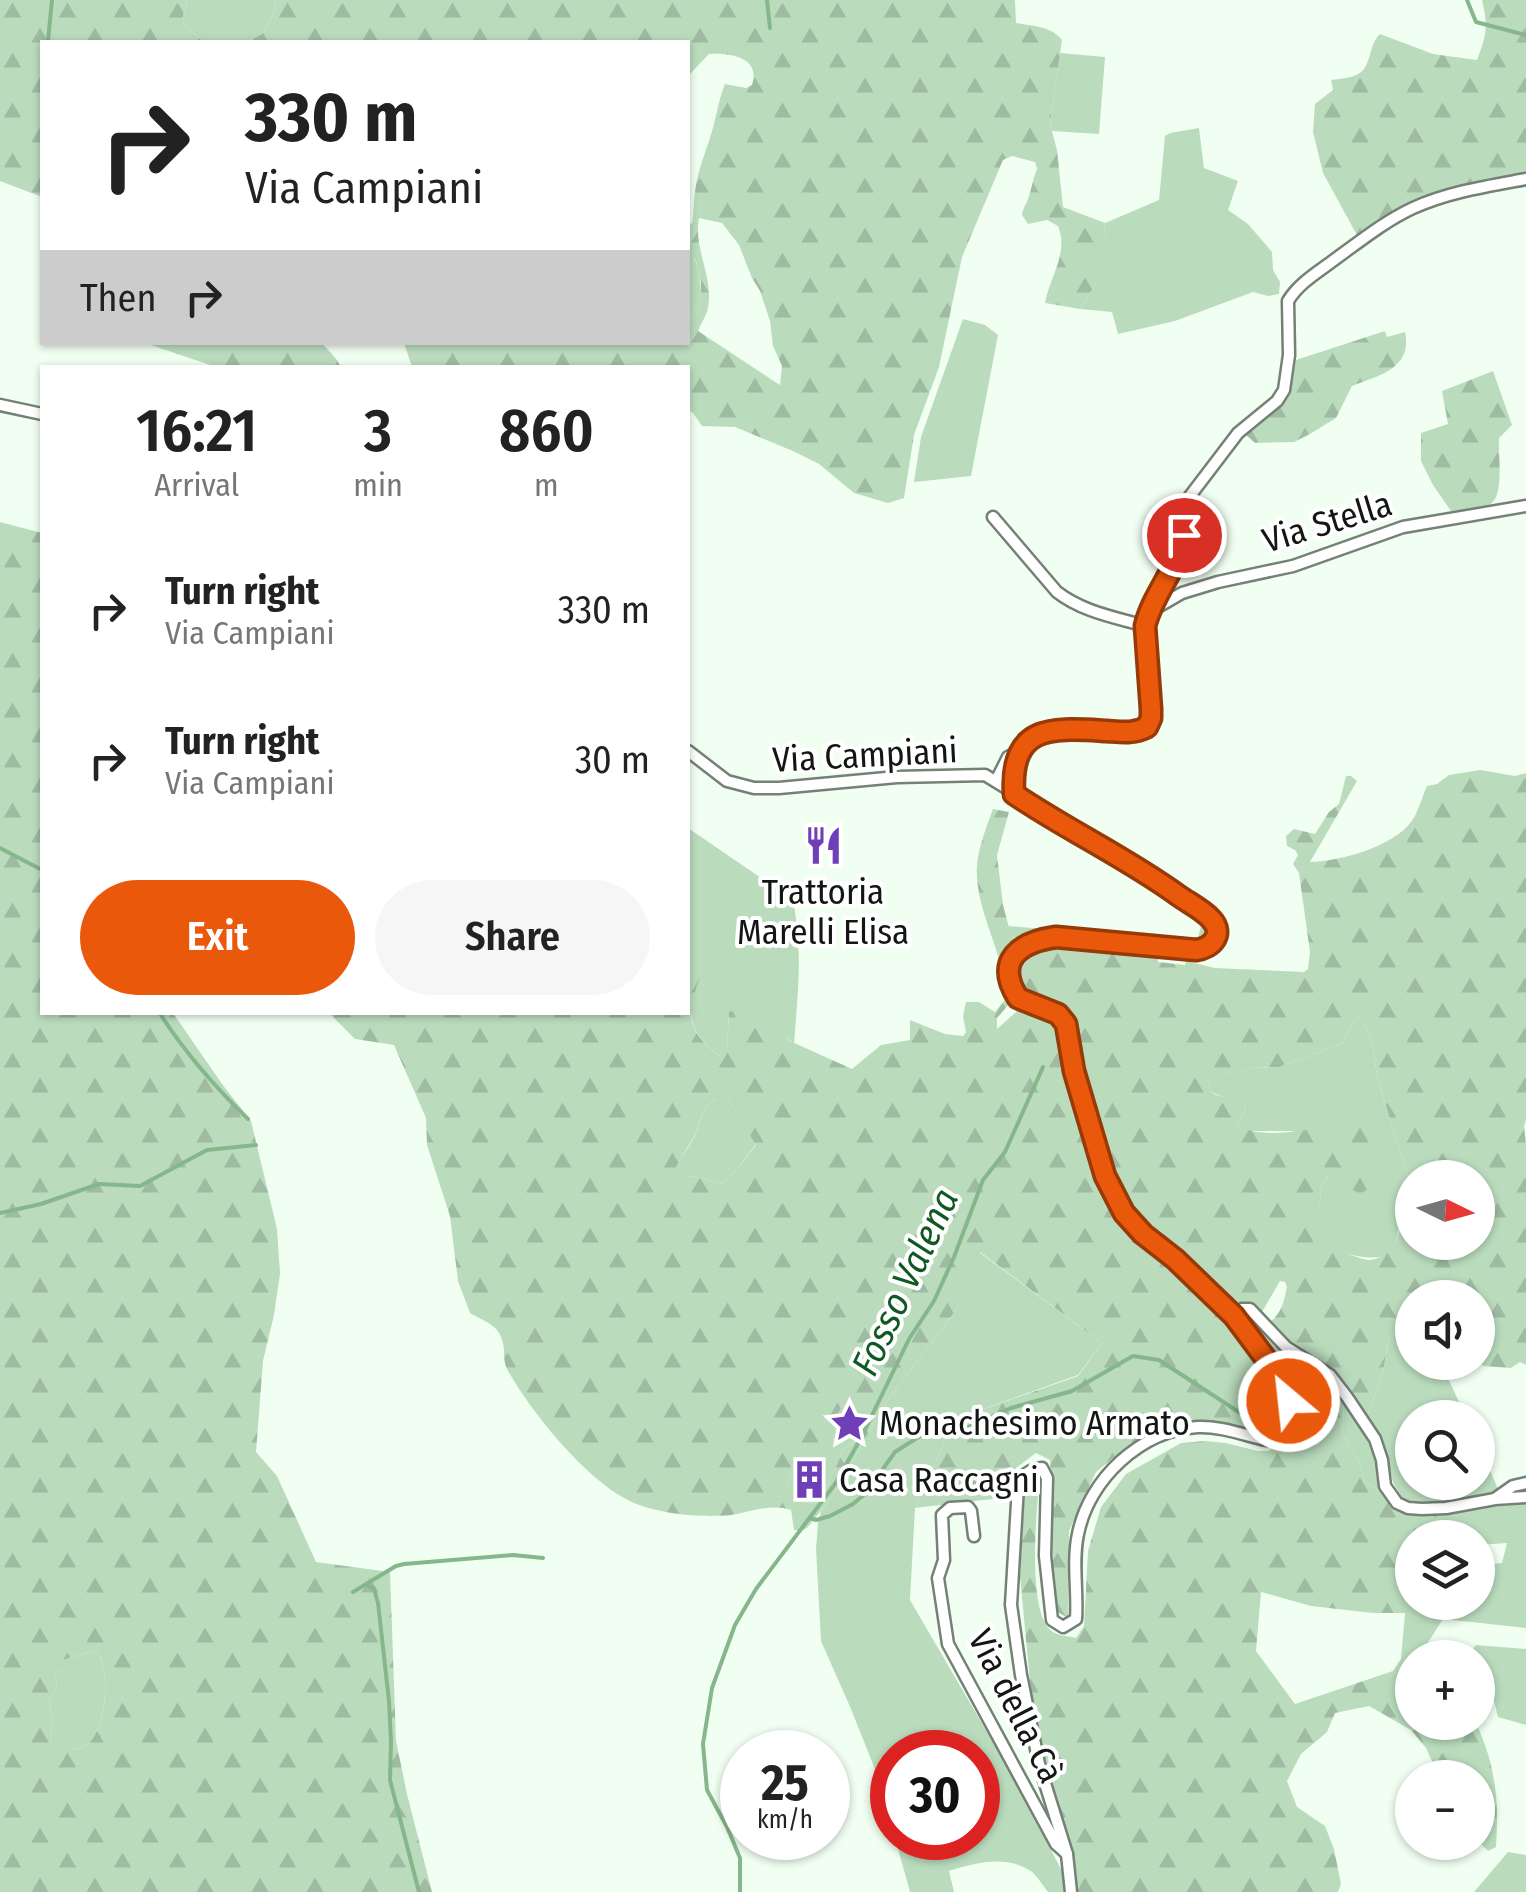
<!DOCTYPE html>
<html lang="en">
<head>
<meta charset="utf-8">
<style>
	body { margin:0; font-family:"Fira Sans Condensed",sans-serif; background:#f6f6f6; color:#222; height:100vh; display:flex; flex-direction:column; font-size:38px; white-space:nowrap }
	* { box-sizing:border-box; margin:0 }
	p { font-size:32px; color:#767676 }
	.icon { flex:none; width:55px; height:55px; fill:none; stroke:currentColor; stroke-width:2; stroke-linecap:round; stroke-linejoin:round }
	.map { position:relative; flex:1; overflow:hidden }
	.sheet { position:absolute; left:40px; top:365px; width:650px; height:650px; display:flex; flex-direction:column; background:#fff; border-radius:0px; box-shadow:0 2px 8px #0004 }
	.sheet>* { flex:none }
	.hud { position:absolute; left:40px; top:40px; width:650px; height:305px; border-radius:0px; box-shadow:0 2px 8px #0004; background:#fff; color:#222; overflow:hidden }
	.needle { width:65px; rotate:95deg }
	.controls { position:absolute; left:1395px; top:1160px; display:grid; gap:20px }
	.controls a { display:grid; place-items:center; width:100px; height:100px; border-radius:50%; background:#fff; box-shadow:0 2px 8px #0004; font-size:50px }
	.speed { position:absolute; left:720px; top:1730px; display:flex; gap:20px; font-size:50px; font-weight:700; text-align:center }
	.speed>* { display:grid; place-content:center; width:130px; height:130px; border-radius:50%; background:#fff; box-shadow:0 2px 8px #0004; line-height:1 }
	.speed small { font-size:25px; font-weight:400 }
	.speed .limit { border:15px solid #d22; background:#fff; color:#111 }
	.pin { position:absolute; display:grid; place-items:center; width:85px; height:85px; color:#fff; margin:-42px; border:5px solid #fff; border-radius:50%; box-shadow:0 2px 10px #0007 }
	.me { position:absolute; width:110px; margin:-55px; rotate:332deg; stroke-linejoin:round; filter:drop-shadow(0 0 8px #0008) }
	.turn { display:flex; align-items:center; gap:35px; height:210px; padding:0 40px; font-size:45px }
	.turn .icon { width:130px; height:130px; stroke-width:2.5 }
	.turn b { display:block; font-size:70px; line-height:85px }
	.then { display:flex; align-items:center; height:95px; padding:0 40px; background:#0003; gap:20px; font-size:38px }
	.eta { display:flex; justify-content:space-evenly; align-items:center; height:170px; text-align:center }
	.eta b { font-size:60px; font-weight:600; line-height:70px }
	.cta { display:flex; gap:20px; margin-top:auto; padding:20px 40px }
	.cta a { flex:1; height:115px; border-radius:60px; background:#ea580c; color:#fff; font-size:40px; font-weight:600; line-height:115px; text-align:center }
	.cta a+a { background:#f6f6f6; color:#222 }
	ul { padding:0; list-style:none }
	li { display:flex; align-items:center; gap:30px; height:150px; padding:0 40px }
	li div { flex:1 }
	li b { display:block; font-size:38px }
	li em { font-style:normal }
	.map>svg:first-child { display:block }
	.grass { fill:#badcbd }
	.forest { fill:url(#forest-firs); fill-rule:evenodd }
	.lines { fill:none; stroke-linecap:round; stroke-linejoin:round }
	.stream { stroke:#86b68b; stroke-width:4 }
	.street-casing { stroke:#758076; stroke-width:15 }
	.street { stroke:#fff; stroke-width:10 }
	.route-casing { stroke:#983908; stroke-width:25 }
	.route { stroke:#ea580c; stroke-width:18 }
	.labels { text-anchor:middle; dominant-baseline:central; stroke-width:8; stroke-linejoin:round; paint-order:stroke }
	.street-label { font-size:35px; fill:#131713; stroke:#fff }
	.poi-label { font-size:35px; fill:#131713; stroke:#fff; text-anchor:start }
	.water-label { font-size:38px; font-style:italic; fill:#105924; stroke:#fff }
</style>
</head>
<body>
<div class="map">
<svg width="1526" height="1892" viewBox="0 0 1526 1892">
	<defs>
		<pattern id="forest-firs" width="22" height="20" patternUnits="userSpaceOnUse" patternTransform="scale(2.5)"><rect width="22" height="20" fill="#badcbd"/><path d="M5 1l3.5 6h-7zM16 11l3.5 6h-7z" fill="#9fbca2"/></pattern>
	</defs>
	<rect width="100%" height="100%" fill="#f1fff2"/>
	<g class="grass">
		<polygon points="187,0 274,0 276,10 262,34 247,42 203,42 182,21"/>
		<polygon points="1060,53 1105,57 1099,134 1052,131 1050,124"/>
		<polygon points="1199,128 1204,168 1238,181 1228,210 1248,224 1272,252 1273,270 1280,282 1279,294 1268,296 1253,292 1175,321 1118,334 1112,312 1080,309 1095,285 1110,247 1104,232 1105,223 1159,200 1165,136 1170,133"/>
		<path d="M688,247C700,264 701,283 701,303L688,318Z"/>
		<polygon points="963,319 985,325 998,335 971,476 914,482 921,437"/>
		<path d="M688,828L793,900C803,952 798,991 794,1044L779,1029L773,1018L729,1012L727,1049L723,1059C685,1028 685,1015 702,970L688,953Z"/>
		<polygon points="1203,919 1209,922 1212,937 1207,943 1199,947 1030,939 1014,946 1008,926 1197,941"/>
		<path d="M1358,1018L1363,1021L1372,1042L1378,1081L1412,1189V1219C1390,1224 1404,1242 1388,1254C1374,1264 1323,1251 1318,1235C1314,1220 1322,1203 1320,1188L1328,1176L1292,1131H1247L1236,1124L1244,1113L1246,1106C1234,1098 1220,1098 1209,1090L1210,1080L1214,1077L1254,1068L1279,1067L1343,1043L1350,1027Z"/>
		<path d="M717,1099H728L756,1144L737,1169L722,1184C708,1181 696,1175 682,1176L674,1169C681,1157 691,1145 696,1133C702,1118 701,1107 717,1099Z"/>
		<path d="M979,1252L1102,1343L1078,1375L955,1419L915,1508L910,1600L1008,1768L1062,1871L1065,1892H1048C1043,1886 1038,1877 1032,1872C1007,1854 975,1863 949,1871L954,1892H910L895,1838H978V1752H892V1827L882,1787L851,1709L821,1641L816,1549L818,1523L821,1511L832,1497L885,1404L956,1310Z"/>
		<polygon points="1398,1331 1405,1332 1412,1340 1412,1362 1441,1363 1466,1417 1412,1418 1412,1482 1478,1482 1478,1441 1500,1494 1420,1507 1404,1503 1393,1482 1386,1453 1367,1417 1383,1372 1389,1337"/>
		<polygon points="842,1406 867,1418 854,1442 844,1449 822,1496 814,1504 778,1496 787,1485 796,1462 833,1444 835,1420"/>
		<path d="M1344,1410H1351C1367,1436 1378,1460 1380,1491L1365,1482L1359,1463L1342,1433Z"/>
		<polygon points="1526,1504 1526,1628 1443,1619 1427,1644 1423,1657 1412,1658 1412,1685 1403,1680 1393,1671 1401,1659 1405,1613 1421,1619 1442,1619 1450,1603 1478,1602 1478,1565 1502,1563 1507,1543 1478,1545 1478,1538 1456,1537 1440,1530 1436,1514 1459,1509"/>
		<polygon points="1476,1645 1526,1649 1526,1725 1498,1717 1492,1693 1478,1682 1478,1658 1467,1657"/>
		<path d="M92,1651L98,1653C111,1672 106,1729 87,1745C78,1751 65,1750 55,1751L50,1739L53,1720L49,1701L57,1686L55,1677L63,1660Z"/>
		<polygon points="1508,1852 1526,1855 1526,1892 1474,1892"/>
	</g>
	<g class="forest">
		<polygon points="0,0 187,0 182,21 203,42 42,42 42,197 0,181"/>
		<path d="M274,0H1015L1016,23C1033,26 1051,26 1062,40L1050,124L1057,150L1063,207L1105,223L1104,232L1111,247L1095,285L1080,309L1045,303C1050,276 1069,253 1058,226L1047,220L1028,224L1022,215C1023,207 1027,203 1029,196C1032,187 1033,178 1037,169L1035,162L1012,156L1003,160L962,257L939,367L914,435L904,498L888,503L854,493L819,464L793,451L735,427L702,426L693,413L688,410V368L412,367L404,343L688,342V318L701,303V282L696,261L688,247V222L692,224C694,213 693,203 695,192C697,173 704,156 710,138C716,120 718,101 725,84L746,88L752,85C761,57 730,53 709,54L688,76V42H247L262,34L276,10ZM699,218L722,223L739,245L752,278L760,291L770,321L773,346L782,366L780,385L698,331C701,324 706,316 708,308C714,277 693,248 699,218Z"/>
		<path d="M1482,0H1526V174L1433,196L1358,237L1323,173L1313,132L1315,104L1333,90L1331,80C1339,79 1349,78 1356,75C1373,68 1367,46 1380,34L1433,54L1477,60C1487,34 1488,27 1482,0Z"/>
		<path d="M1385,331L1387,337L1405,332C1413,368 1379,376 1352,386L1336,418L1310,434L1294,442L1255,443L1244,433C1280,405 1287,406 1296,360Z"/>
		<polygon points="145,343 322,343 337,360 341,367 216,367"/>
		<path d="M1493,371L1512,425L1499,438C1498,454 1504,492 1492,503C1483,511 1462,510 1451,511L1433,485L1421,461V433L1448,424L1442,391Z"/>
		<path d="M0,522L42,533V1012L173,1013L222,1084L251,1121L277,1229L280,1274L274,1315L263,1361L256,1452L277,1476L316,1562L390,1572L396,1741L407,1794L432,1892H0ZM92,1651L98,1653C111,1672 106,1729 87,1745C78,1751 65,1750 55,1750L50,1739L53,1720L49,1701L57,1686L55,1677L63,1660Z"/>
		<path d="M1480,770L1515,776L1526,773V1120L1524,1126L1526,1144V1365L1520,1362L1511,1368L1483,1366L1479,1358L1481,1342L1478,1339V1298H1412V1340L1405,1332L1398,1331L1389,1337L1383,1372L1367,1417L1334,1372L1289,1345L1270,1322C1282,1313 1284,1300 1287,1287L1285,1282L1280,1281L1262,1312L1253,1304L1230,1306L1162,1234L1124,1200L1094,1109L1070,1021L1058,1008L1029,998L1022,992L1014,972L1015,963L1027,948L1056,942L1158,951V962L1185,965L1186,961L1215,968L1304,972L1308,969L1310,952L1299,873L1293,864L1298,855L1295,850L1287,846L1286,836L1294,829L1315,834L1329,812L1339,804L1346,776H1351L1357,781L1310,862C1339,861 1391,848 1411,822C1418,813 1422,797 1427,786L1437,784L1449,775ZM1358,1018L1363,1021L1372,1042L1378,1081L1412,1189V1178H1478V1242H1412V1219L1402,1221C1399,1230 1398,1244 1390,1251C1386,1255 1375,1260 1369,1260C1358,1259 1322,1245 1319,1236C1314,1222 1322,1203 1320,1188L1328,1176L1360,1194L1377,1183L1374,1161L1361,1120C1330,1125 1262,1144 1236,1124L1244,1113L1246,1106L1243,1100L1216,1095L1209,1090L1210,1080L1215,1077L1254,1068L1279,1067L1343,1043L1350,1027Z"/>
		<path d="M993,809L1009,812L997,855L1003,905L1014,946L1009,949L1011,957L1006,971L1002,970C995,940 979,909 977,878C975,855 985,831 993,809Z"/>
		<path d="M688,953L703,970C685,1015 684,1028 722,1058L727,1049L729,1012L744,1008L773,1018L790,1041L852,1069L881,1045L910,1040V1020L945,1034L963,1036L966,1032L963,1016L966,1002H979L995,1012L1009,995L1011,1002L997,1018V1029L1024,1005L1046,1012L1059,1024L1065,1068L1101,1180L1119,1216L1221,1312L1278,1384L1285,1405L1279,1427L1262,1434L1248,1428L1215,1422L1176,1424L1150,1434L1124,1449L1096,1472L1069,1531L1068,1618L1056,1611C1050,1561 1053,1511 1050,1460L1036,1453L1016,1468L1010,1497L915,1508L955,1419L1078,1376L1102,1343L980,1252L956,1310L885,1404L832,1497L808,1527L802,1531L794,1530L791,1510C772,1503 751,1512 731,1515C701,1518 653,1514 626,1499C584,1477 532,1413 508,1371C504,1364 504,1357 504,1349C501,1325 489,1324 470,1313L458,1281L450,1216L427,1145L426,1118L394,1045L355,1039L329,1013L688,1012ZM717,1099H728L756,1145L737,1169L722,1184C708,1181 696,1175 682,1176L675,1169C680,1159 686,1150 692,1140C702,1125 698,1108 717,1099ZM842,1406L866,1418L854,1442L844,1449L822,1496L814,1504L779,1496L787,1485L796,1462L823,1466L833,1444L835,1420Z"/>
		<path d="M1253,1317L1292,1358L1329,1383L1351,1410H1344L1342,1433L1359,1463L1365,1482L1380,1491L1398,1511L1436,1514L1440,1530L1456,1537L1412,1538V1602L1450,1603L1443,1619H1421L1405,1613H1373L1311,1606L1261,1592L1256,1651L1295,1704L1393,1671L1403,1680L1412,1685V1722L1476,1723C1496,1766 1499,1801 1496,1847L1488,1851L1478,1841V1778L1439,1777L1426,1748L1411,1730L1369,1706L1335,1713L1327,1732L1301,1754L1287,1781L1297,1807L1325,1826L1334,1849L1341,1884L1338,1892H1076L1073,1854L1042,1754L1032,1702L1020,1577L1025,1486L1035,1482L1039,1487C1036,1515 1027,1617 1053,1632C1059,1636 1069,1636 1076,1638L1084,1626L1088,1551L1101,1507L1126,1474L1181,1443L1205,1441L1226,1443L1258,1451H1269L1290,1434L1295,1413V1391L1245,1321Z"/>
	</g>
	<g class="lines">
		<g class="stream">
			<polyline points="767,0 770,28"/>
			<polyline points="1467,0 1476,22 1526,35"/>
			<polyline points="48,41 52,0"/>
			<polyline points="0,848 42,870"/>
			<path d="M159,1012C185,1053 214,1086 248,1119"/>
			<polyline points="0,1213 41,1204 99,1184 140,1186 207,1150 256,1145"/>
			<polyline points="810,1518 816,1520 830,1516 853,1504 866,1493 895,1452 931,1429 959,1431 1011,1408 1072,1391 1133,1356 1159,1360 1271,1433"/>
			<polyline points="367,1585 374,1589 378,1603 389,1701 391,1742 390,1780 419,1892"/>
			<polyline points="353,1592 396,1566 404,1564 513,1555 543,1558"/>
			<polyline points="740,1892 740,1858 727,1827 707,1790 703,1744 712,1688 735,1625 756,1589 835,1484 861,1438 909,1339 934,1301 954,1257 983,1180 1005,1152 1043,1067"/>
		</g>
		<defs>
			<g id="street">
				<polyline points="0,405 42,414"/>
				<path d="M993,517L1057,592C1083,612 1114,617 1145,626"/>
				<polyline points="1151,611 1182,593 1218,582 1293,566 1403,527 1526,506"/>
				<path d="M688,751L727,781L754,788H779L897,777L985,775L1157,880L1212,920C1221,937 1215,947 1196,950L1056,937L1037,940L1025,944L1014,955L1009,968L1014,991L1018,998L1058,1015L1066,1024L1074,1071L1105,1176L1124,1213L1143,1235L1175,1259L1235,1316L1286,1386L1289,1401L1288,1417L1281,1431L1273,1439L1266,1440C1244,1435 1220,1426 1198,1427C1141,1430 1089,1479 1078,1534C1072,1562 1078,1591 1076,1619L1063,1627L1052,1620L1045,1556L1047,1478L1042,1468C1029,1469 1022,1475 1018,1486L1011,1605L1021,1675L1039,1764L1067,1854L1071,1892"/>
				<path d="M996,781L1008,757L1019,751L1030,739L1051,729L1131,733L1147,727L1151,718V709L1145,626L1147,615L1181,551L1185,511L1190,496L1238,433L1277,401L1284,390L1289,355L1288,301C1299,283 1318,272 1334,260C1359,242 1385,221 1413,208C1448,192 1488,186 1526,179"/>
				<polyline points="1014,794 1013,778 1019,751"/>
				<polyline points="1235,1316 1242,1309 1250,1309 1286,1347 1330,1375 1347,1397 1375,1439 1382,1460 1385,1486 1397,1503 1408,1508 1422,1509 1446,1508 1495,1499 1526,1497"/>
				<polyline points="1496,1498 1513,1486 1526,1483"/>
				<polyline points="974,1536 971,1511 968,1507 950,1508 942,1515 944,1560 938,1578 948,1644 1056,1844 1067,1854"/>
			</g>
		</defs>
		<use href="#street" class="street-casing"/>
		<use href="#street" class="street"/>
	</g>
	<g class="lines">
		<defs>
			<path id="route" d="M1184,535C1178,569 1153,593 1145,626L1151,709V718L1147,727C1134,734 1122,732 1107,731C1053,728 1010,723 1014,794C1067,830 1127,858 1179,896C1189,903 1203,910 1211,919C1225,934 1212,948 1196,950L1056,937C1020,942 994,960 1018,998L1058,1014L1066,1024L1074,1071L1105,1176L1124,1213L1143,1234L1175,1259L1234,1316L1286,1386L1289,1401"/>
		</defs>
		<use href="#route" class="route-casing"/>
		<use href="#route" class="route"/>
	</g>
	<defs>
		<symbol id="restaurant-bare" viewBox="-9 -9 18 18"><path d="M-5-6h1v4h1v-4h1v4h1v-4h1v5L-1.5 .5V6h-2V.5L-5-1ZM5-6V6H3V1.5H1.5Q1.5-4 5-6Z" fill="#6e3fb6" stroke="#fff" stroke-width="2.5" paint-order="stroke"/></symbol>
		<symbol id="sight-bare" viewBox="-9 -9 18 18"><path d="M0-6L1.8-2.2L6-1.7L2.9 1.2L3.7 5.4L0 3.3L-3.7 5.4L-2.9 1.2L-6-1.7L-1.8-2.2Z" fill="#6e3fb6" stroke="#fff" stroke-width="2.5" paint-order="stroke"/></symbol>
		<symbol id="building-bare" viewBox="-9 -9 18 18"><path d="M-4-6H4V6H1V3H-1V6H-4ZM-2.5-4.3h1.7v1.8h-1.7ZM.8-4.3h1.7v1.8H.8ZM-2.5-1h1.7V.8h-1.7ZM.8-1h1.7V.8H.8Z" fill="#6e3fb6" stroke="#fff" stroke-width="2.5" paint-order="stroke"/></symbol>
	</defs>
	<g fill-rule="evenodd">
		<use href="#restaurant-bare" x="796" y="818" width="55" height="55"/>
		<use href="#sight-bare" x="822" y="1396" width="55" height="55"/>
		<use href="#building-bare" x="782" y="1452" width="55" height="55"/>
	</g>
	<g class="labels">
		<g class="street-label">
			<text transform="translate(1327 522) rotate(-17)">Via Stella</text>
			<text transform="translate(865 755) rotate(-3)">Via Campiani</text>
			<text transform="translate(1016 1706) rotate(63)">Via della Cà</text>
		</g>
		<g class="poi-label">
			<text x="823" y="892" text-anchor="middle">Trattoria<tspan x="823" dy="40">Marelli Elisa</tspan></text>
			<text x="879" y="1423">Monachesimo Armato</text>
			<text x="839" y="1480">Casa Raccagni</text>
		</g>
		<g class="water-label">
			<text transform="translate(905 1282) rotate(-65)">Fosso Valena</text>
		</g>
	</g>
</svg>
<div class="controls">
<a><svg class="needle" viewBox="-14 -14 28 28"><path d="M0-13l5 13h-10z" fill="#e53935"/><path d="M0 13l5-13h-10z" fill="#767676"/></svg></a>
<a><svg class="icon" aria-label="sound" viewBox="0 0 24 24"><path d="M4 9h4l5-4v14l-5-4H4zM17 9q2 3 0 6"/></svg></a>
<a><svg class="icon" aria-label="search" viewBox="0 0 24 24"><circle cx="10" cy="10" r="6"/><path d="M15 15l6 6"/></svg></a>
<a><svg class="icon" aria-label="layers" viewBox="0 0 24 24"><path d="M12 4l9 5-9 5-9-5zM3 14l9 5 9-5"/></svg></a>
<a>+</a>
<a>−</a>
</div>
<div class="speed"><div>25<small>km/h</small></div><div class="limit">30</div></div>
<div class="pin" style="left:1184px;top:535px;background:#d93025"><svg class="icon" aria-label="arrive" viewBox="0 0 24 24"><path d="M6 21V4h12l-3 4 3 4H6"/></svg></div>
<svg class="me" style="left:1289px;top:1401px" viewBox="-20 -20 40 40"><circle r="17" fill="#ea580c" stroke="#fff" stroke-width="3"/><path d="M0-11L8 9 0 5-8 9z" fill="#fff"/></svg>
<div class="hud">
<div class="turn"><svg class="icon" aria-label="right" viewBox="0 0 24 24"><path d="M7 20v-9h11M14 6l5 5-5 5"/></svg><div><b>330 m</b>Via Campiani</div></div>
<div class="then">Then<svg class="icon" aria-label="right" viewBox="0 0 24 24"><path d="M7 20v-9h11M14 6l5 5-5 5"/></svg></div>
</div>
<section class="sheet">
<div class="eta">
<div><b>16:21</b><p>Arrival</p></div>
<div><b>3</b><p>min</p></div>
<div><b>860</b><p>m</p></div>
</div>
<ul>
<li><svg class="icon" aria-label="right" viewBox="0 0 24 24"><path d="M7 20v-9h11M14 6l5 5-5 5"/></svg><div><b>Turn right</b><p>Via Campiani</p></div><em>330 m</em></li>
<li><svg class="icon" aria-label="right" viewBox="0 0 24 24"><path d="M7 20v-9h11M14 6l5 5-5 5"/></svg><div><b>Turn right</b><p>Via Campiani</p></div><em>30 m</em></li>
</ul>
<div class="cta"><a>Exit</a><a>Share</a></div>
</section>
</div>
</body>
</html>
